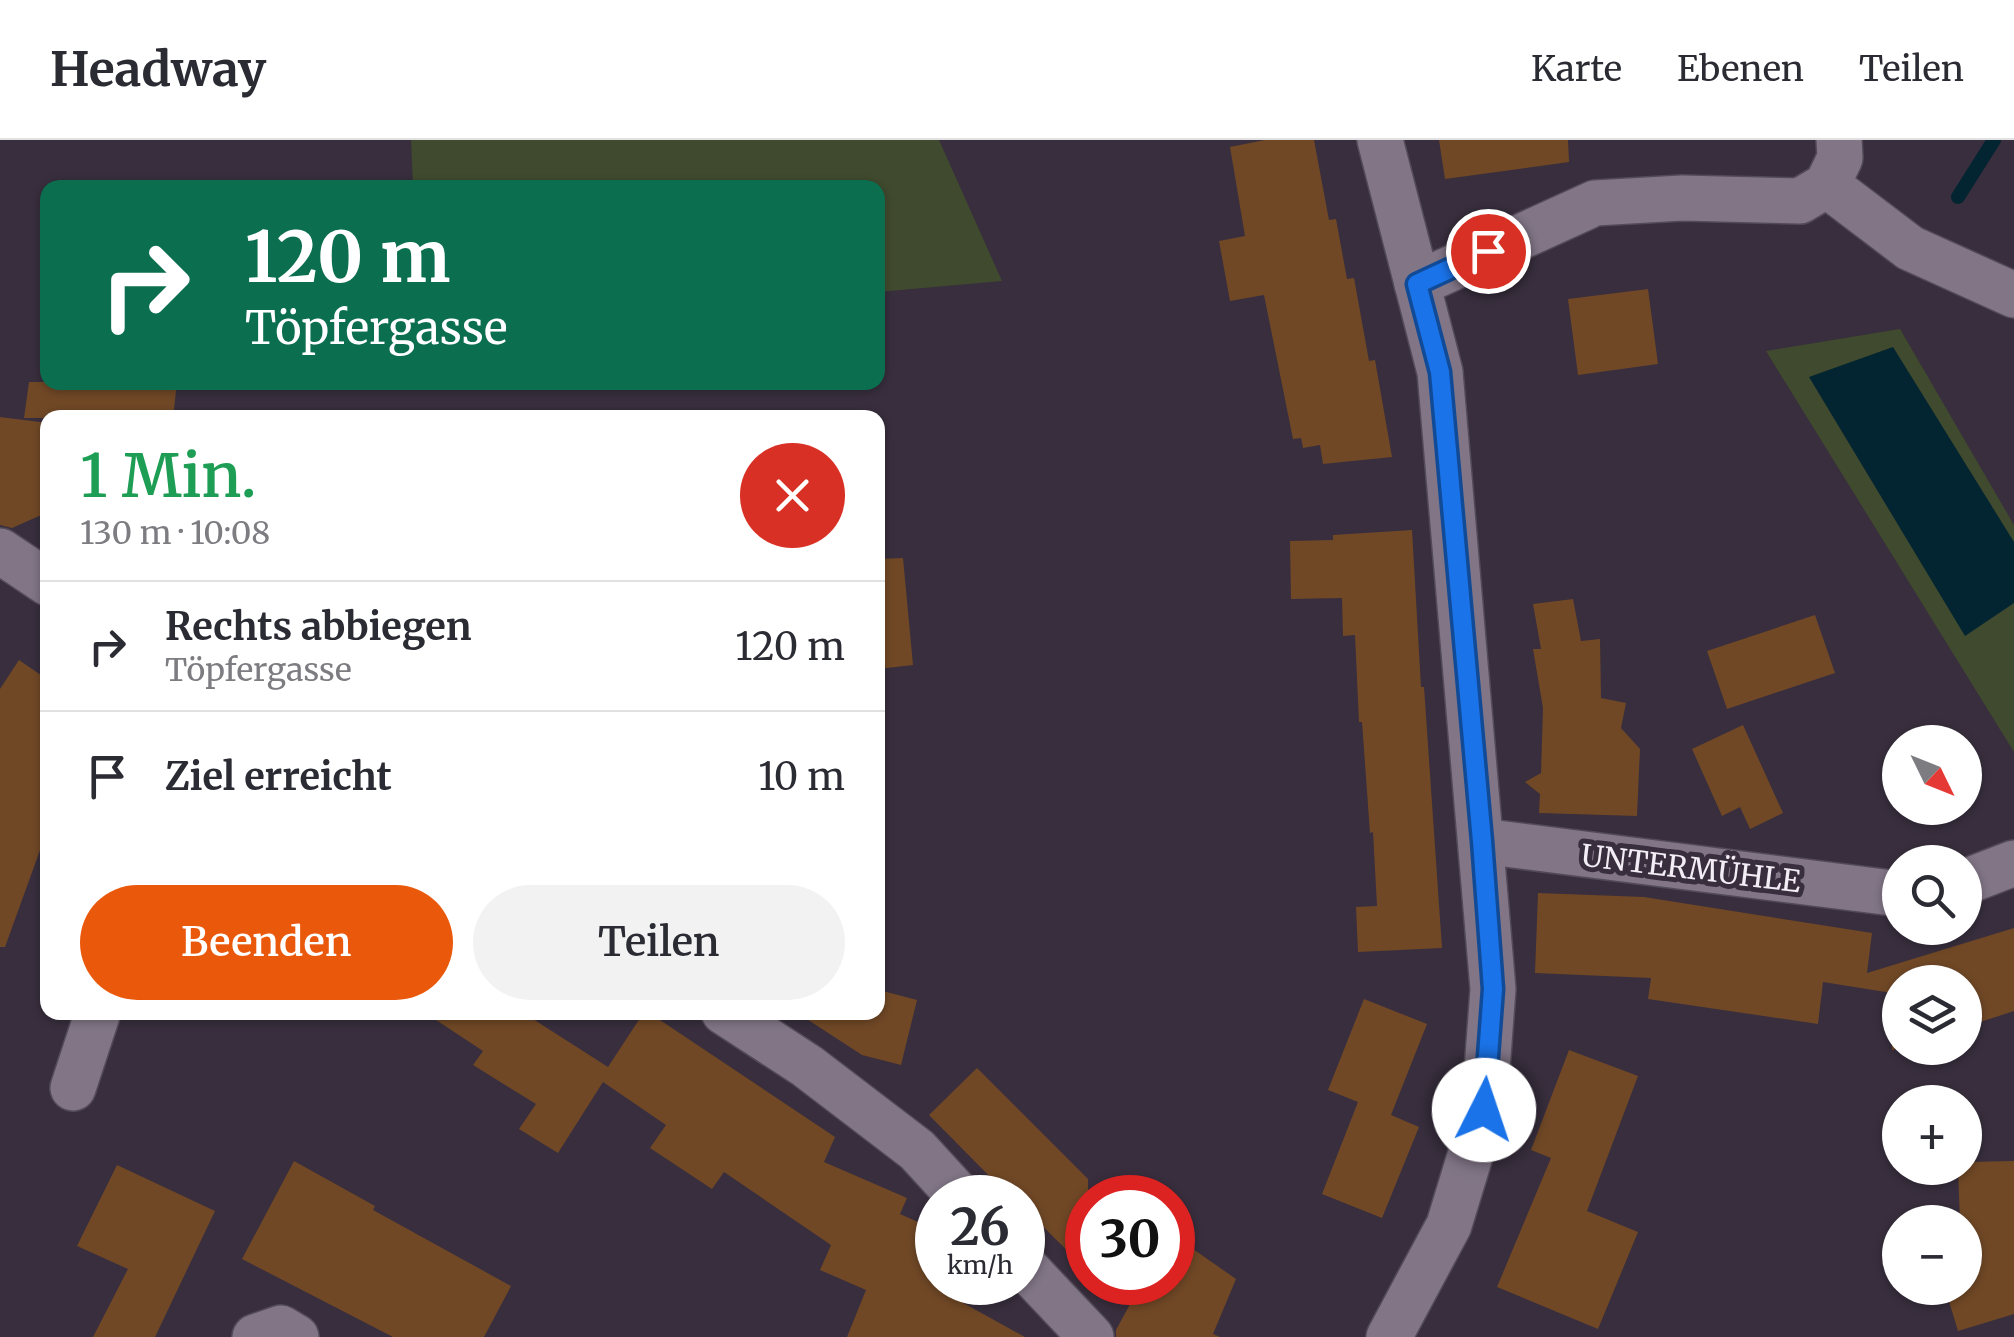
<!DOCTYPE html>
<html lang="de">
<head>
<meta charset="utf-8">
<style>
	body { margin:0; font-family:Merriweather,serif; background:#f2f2f3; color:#2b2b33; height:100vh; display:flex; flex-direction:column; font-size:38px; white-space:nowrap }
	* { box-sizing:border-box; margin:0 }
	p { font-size:32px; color:#7c7c81 }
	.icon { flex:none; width:55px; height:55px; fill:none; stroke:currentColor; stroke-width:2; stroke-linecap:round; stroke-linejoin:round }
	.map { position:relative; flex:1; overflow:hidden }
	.panel { position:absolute; left:40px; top:270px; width:845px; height:610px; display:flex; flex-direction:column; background:#fff; border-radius:20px; box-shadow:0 2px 8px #0004 }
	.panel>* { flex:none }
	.guide { position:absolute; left:40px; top:40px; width:845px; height:210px; border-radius:20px; box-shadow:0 2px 8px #0004; background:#0b6e4f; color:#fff; overflow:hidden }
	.needle { width:65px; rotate:133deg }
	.controls { position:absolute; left:1882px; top:585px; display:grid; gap:20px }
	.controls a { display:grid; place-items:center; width:100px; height:100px; border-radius:50%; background:#fff; box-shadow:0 2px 8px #0004; font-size:50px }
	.speed { position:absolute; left:915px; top:1035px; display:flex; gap:20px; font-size:50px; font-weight:700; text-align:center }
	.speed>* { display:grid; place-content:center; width:130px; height:130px; border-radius:50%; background:#fff; box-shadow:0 2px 8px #0004; line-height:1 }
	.speed small { font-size:25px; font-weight:400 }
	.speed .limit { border:15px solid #d22; background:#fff; color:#111 }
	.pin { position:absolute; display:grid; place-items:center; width:85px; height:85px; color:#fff; margin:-42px; border:5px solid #fff; border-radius:50%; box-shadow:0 2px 10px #0007 }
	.me { position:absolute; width:110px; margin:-55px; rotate:4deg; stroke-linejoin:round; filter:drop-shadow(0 0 8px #0008) }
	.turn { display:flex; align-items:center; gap:35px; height:210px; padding:0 40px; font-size:45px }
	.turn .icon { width:130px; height:130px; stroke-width:2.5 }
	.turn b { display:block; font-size:70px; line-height:85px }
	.round { display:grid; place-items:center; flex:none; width:105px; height:105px; border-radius:52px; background:#f2f2f3 }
	.headline { display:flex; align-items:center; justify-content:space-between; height:170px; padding:0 40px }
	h1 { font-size:60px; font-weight:600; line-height:75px; color:#1e9e55 }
	.primary-button { display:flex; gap:20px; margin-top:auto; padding:20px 40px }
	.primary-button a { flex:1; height:115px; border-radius:60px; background:#ea580c; color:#fff; font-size:40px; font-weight:600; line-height:115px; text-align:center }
	.primary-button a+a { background:#f2f2f3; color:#2b2b33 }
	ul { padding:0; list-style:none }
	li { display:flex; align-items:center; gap:30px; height:130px; padding:0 40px; border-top:2px solid #e1e1e2 }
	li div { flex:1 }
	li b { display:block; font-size:38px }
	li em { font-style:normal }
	header { display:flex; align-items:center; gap:60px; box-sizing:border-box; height:140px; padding:0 50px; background:#fff; border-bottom:2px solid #e1e1e2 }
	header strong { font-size:48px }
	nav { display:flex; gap:55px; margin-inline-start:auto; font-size:35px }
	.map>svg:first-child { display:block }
	.green { fill:#404a2e }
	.water { fill:#032431 }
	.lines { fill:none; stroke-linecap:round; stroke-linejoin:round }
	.stream { stroke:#032431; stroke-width:14 }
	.building { fill:#704826 }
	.minor-casing { stroke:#524a56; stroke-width:48 }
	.minor { stroke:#817586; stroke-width:45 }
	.route-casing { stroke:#114b97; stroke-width:25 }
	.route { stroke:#1a73e8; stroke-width:18 }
	.labels { text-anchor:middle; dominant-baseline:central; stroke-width:10; stroke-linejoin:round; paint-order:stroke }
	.street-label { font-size:30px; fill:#f3edf6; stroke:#382e3d }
</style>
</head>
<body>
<header>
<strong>Headway</strong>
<nav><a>Karte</a><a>Ebenen</a><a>Teilen</a></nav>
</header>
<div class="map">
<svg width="2014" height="1197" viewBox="0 0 2014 1197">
	<rect width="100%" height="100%" fill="#382e3d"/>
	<g class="green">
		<polygon points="411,0 939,0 1002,141 878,152 878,48 413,47"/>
		<polygon points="1900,189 2014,385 2014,612 1766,211"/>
	</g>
	<polygon class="water" points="1893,207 2014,402 2014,463 1965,496 1809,237"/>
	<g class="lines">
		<polyline class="stream" points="1958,57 1994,0"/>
	</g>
	<g class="building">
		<polygon points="1265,0 1314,0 1329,80 1336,79 1347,139 1354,138 1369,221 1375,220 1392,317 1323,324 1320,305 1303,308 1301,298 1293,299 1264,155 1230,161 1219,101 1245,96 1230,7"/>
		<polygon points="1439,0 1568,0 1569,22 1445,39"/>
		<polygon points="1648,149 1658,224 1578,235 1568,159"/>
		<polygon points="29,242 177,242 173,278 24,278"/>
		<polygon points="0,277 48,283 48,372 12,388 0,385"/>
		<polygon points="1412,390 1421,547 1424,547 1442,808 1358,812 1356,767 1377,766 1373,692 1370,693 1362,582 1359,582 1355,495 1343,496 1342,458 1291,459 1290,401 1333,400 1333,395"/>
		<polygon points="903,418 913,525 878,529 878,419"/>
		<polygon points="1573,459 1581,501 1600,499 1601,558 1626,563 1621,588 1640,609 1637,676 1539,673 1540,654 1525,642 1541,633 1543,568 1533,509 1541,509 1533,464"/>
		<polygon points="1815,475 1835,533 1727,569 1707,511"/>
		<polygon points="19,520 48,540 48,688 5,807 0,807 0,549"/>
		<polygon points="1743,585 1783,673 1750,689 1740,667 1722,676 1692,609"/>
		<polygon points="1538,753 1644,757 1872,793 1867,833 2014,788 2014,871 1965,887 1965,842 1900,842 1901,908 1892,910 1892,853 1823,842 1818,884 1648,859 1651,838 1535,833"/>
		<polygon points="879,850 917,860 901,925 862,915 796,872 878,872"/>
		<polygon points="1364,859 1427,884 1391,975 1419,987 1382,1078 1322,1054 1358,962 1328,950"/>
		<polygon points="424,872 522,872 608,927 644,872 648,872 835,997 824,1022 907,1058 900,1074 938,1091 938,1149 1025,1197 847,1197 866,1150 820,1130 831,1105 724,1032 712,1049 650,1008 666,985 603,942 558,1013 519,989 536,964 473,925 483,911"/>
		<polygon points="1569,910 1638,936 1587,1071 1638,1092 1598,1189 1497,1147 1551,1018 1531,1010"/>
		<polygon points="977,928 1088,1039 1088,1131 1022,1066 1022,1058 1014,1058 1006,1049 1004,1051 929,975"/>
		<polygon points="294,1021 375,1066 373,1070 511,1146 484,1197 393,1197 242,1119"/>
		<polygon points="2014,1021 2014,1174 1958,1191 1945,1148 1965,1148 1965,1082 1960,1082 1958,1028 1965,1028 1965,1022"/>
		<polygon points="117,1025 215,1071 155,1197 93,1197 128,1129 77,1106"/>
		<polygon points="1193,1109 1236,1139 1213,1194 1220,1197 1116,1197 1116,1190 1142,1142 1180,1142"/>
	</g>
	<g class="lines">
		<defs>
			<g id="minor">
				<polyline points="1380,0 1440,232 1493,849 1484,970 1449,1085 1389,1197"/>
				<polyline points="1827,45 1910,108 2014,155"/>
				<polyline points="1417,144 1595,63 1682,58 1800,61 1827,45 1840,18 1839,0"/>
				<polyline points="0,411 48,443"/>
				<polyline points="1481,701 1900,754"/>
				<polyline points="1965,742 2014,723"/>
				<polyline points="724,872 807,926 917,1010 961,1058"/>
				<polyline points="73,948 98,872"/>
				<polyline points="1022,1124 1091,1197"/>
				<polyline points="255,1197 281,1188 296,1197"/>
			</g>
		</defs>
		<use href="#minor" class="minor-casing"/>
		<use href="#minor" class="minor"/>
	</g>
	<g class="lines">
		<defs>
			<polyline id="route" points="1484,970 1493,849 1482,701 1440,232 1417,144 1488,111"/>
		</defs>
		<use href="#route" class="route-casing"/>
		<use href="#route" class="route"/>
	</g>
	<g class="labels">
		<g class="street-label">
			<text transform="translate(1691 728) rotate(7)">UNTERMÜHLE</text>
		</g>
	</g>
</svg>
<div class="controls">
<a><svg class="needle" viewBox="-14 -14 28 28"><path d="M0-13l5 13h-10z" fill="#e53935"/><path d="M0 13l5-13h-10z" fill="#7c7c81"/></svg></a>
<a><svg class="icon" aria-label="search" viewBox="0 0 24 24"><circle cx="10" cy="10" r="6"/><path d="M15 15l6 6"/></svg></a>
<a><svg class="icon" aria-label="layers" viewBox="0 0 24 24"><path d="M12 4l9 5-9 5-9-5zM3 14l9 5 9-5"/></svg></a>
<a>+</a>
<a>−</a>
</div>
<div class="speed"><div>26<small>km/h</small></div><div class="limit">30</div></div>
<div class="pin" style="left:1488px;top:111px;background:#d93025"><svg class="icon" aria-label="arrive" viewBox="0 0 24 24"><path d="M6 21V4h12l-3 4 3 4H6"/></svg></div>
<svg class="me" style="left:1484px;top:970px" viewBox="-20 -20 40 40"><circle r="19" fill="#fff"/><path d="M0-13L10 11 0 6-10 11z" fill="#1a73e8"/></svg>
<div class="guide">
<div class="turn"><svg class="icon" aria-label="right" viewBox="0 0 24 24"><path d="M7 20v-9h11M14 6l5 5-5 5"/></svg><div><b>120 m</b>Töpfergasse</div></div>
</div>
<section class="panel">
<div class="headline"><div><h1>1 Min.</h1><p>130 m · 10:08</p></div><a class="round" style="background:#d93025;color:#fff"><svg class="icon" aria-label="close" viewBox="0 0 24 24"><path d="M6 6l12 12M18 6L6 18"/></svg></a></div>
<ul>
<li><svg class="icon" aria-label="right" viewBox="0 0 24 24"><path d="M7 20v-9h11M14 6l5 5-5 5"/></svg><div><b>Rechts abbiegen</b><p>Töpfergasse</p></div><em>120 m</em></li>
<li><svg class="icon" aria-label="arrive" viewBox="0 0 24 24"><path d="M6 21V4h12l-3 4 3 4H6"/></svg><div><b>Ziel erreicht</b></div><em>10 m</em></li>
</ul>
<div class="primary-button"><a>Beenden</a><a>Teilen</a></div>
</section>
</div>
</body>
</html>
